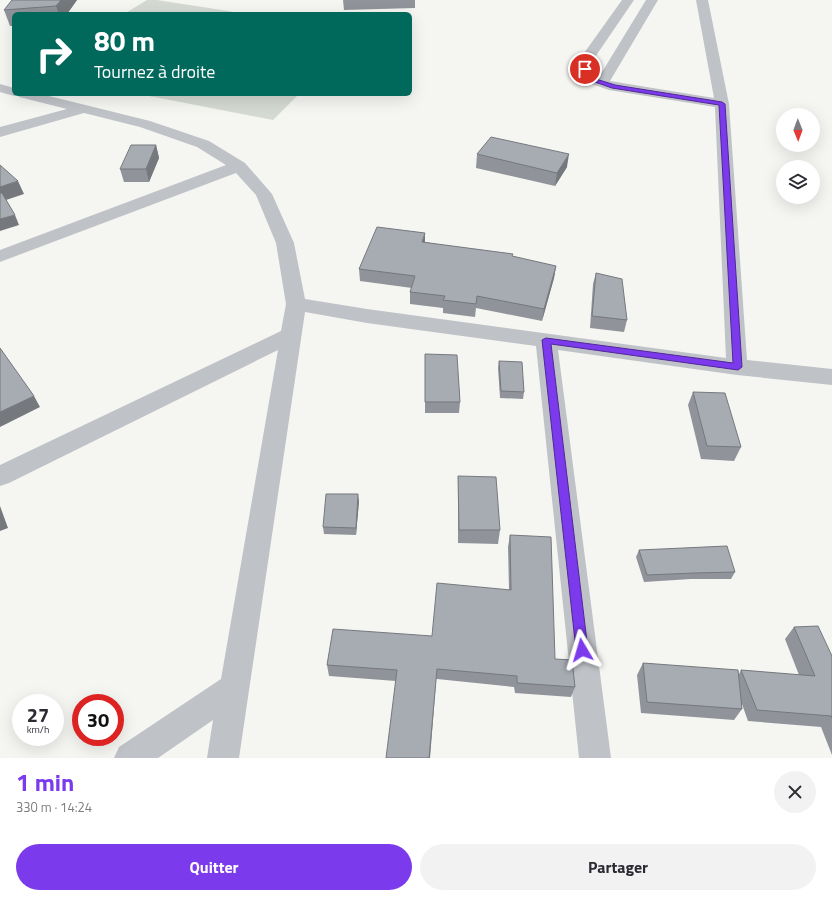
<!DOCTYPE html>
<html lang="fr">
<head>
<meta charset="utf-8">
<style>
	body { margin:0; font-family:"Titillium Web",sans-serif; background:#f2f2f3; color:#2b2b33; height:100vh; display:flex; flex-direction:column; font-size:15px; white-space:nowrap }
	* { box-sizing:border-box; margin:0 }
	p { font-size:13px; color:#7c7c81 }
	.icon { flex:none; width:22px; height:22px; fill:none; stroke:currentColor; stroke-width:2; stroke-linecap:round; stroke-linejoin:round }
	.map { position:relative; height:758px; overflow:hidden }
	.drawer { display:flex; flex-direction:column; background:#fff; flex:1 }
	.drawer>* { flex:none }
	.guide { position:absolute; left:12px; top:12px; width:400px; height:84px; border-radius:6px; box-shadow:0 4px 16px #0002; background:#00695c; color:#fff; overflow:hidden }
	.needle { width:26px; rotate:179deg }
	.fabs { position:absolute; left:776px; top:108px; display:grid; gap:8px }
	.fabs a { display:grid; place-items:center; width:44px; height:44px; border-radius:50%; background:#fff; box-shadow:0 4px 16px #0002; font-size:20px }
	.speed { position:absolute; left:12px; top:694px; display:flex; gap:8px; font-size:20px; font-weight:700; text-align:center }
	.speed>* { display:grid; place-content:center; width:52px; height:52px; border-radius:50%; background:#fff; box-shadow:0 4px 16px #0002; line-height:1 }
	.speed small { font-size:10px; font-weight:400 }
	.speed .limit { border:6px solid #d22; background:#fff; color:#111 }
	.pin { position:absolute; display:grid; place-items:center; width:34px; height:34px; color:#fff; margin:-17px; border:2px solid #fff; border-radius:50%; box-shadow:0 1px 4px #0007 }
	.me { position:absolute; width:44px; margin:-22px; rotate:353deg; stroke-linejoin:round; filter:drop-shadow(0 0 3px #0008) }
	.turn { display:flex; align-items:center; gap:14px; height:84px; padding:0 16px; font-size:18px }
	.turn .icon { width:52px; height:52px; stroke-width:2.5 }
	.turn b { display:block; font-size:28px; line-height:34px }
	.round { display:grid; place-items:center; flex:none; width:42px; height:42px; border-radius:21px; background:#f2f2f3 }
	.head { display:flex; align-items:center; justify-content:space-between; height:68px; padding:0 16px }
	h1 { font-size:24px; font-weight:700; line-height:30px; color:#7c3aed }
	.primary-button { display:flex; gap:8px; margin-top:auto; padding:8px 16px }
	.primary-button a { flex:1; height:46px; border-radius:24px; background:#7c3aed; color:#fff; font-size:16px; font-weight:700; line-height:46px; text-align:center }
	.primary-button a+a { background:#f2f2f3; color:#2b2b33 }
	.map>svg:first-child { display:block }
	.green { fill:#d4dad2 }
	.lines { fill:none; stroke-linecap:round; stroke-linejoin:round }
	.street { fill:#bfc2c6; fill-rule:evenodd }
	.wall { fill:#90949a }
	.shaded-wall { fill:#75787d }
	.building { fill:#a7acb3; stroke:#75787d }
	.route { fill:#7c3aed; stroke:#51269a }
</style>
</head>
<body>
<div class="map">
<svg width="832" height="758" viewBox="0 0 832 758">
	<rect width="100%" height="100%" fill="#f5f5f2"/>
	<g class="green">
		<polygon points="147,0 157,0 247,14 124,14"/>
		<polygon points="139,94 299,94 273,120"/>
	</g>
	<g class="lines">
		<polygon class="street" points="622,0 634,0 591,63 592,68 599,77 646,0 658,0 610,81 714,98 696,0 708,0 729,104 747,360 832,369 832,385 737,375 558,350 611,758 579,758 536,346 367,323 305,312 239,758 207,758 213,720 158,758 114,758 119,747 221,679 278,350 9,483 0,486 0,465 281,331 286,304 276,243 256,195 236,173 0,262 0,250 226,165 197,147 140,127 84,113 0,137 0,127 67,109 19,97 18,95 14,96 0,92 0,84 14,88 14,94 41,94 150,121 209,141 245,163 272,194 294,243 305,299 367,309 726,358 715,107 609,90 589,83 578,69 577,63"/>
	</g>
	<g class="wall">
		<polygon points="77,0 67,14 14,14 14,26 10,26 4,10"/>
		<polygon points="343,0 415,0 415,8 344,10"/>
		<polygon points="156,145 159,158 149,182 124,182 120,169"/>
		<polygon points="477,154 567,167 555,186 476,168"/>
		<polygon points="425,242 513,257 556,266 554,278 542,321 476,308 475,317 443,313 443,308 410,304 410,292 412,288 360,281 359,269"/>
		<polygon points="596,273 627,320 624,332 590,328 593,284"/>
		<polygon points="425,354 460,402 459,413 425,413"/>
		<polygon points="499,361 524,392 523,399 500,398 498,368"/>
		<polygon points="693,392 741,447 734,461 701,459 688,405"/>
		<polygon points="458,476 500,530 498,544 458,543"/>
		<polygon points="359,501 356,535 324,534 323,527"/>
		<polygon points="510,535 555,659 575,687 571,697 515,693 514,687 437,679 396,681 329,676 327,665 432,636 509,590 508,547"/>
		<polygon points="639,550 735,572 731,579 691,579 644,582 636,557"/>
		<polygon points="794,627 832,656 832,755 821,727 748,721 742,704 742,709 734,720 641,713 637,675 643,663 739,674 741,670 799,675 785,639"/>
	</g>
	<g class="shaded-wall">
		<polygon points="61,0 77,0 67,14 59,14 56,6"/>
		<polygon points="156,145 159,158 149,182 146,169"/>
		<polygon points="569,154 567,167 555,186 557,173"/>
		<polygon points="18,181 24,194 0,202 0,187"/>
		<polygon points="15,215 19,225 0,231 0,219"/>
		<polygon points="425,233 425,245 422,242"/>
		<polygon points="556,266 554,278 542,321 544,309"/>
		<polygon points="34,396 40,407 0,427 0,412"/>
		<polygon points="358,494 359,501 356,535 356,528"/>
		<polygon points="0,506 8,528 0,531"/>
		<polygon points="437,669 430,758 429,758"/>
	</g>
	<g class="building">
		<polygon points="12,0 61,0 56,6 4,10"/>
		<polygon points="491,137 569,154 557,173 477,154"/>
		<polygon points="131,145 156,145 146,169 120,169"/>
		<polygon points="0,165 18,181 0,187"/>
		<polygon points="0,193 2,193 15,215 0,219"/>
		<polygon points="377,227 425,233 422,242 513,254 512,256 556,266 544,309 477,296 476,304 443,300 445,296 410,292 415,276 359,269"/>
		<polygon points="596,273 622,279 627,320 592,316"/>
		<polygon points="0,348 34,396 0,412"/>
		<polygon points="425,354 457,355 460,402 425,402"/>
		<polygon points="499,361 522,362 524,392 501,391"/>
		<polygon points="693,392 725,393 741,447 707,446"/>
		<polygon points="458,476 496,477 500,530 459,530"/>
		<polygon points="326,494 358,494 356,528 323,527"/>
		<polygon points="510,535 551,537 555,659 572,660 575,687 517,683 517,676 437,669 429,758 386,758 397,670 327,665 333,629 432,636 437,583 511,590"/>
		<polygon points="727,546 735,572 695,573 647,575 639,550"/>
		<polygon points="818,626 832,656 832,718 831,716 757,710 741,670 815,676 794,627"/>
		<polygon points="643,663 738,670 742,709 647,702"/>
	</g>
	<polygon class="route" points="583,68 587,68 596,79 615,85 722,102 725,104 742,367 738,370 551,344 588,650 586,654 582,656 578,654 576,650 542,340 546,338 733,363 719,105 612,88 592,81 582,69"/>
</svg>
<div class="fabs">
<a><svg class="needle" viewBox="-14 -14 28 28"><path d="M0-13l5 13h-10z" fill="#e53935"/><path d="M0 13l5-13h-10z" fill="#7c7c81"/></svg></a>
<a><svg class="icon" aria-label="layers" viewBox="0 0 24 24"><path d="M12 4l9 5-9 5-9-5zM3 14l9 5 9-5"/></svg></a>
</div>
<div class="speed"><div>27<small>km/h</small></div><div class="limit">30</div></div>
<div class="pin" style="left:585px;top:69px;background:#d93025"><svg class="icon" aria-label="arrive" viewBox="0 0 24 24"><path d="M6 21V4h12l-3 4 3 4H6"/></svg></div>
<svg class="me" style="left:582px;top:650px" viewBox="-20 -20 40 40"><path d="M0-17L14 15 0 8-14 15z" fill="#7c3aed" stroke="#fff" stroke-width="4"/></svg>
<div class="guide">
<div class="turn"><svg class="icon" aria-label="right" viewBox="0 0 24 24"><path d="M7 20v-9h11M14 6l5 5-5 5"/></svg><div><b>80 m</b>Tournez à droite</div></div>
</div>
</div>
<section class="drawer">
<div class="head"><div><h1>1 min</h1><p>330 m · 14:24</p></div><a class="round"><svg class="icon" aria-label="close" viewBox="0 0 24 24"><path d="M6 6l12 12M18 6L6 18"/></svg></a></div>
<div class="primary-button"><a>Quitter</a><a>Partager</a></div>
</section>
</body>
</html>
